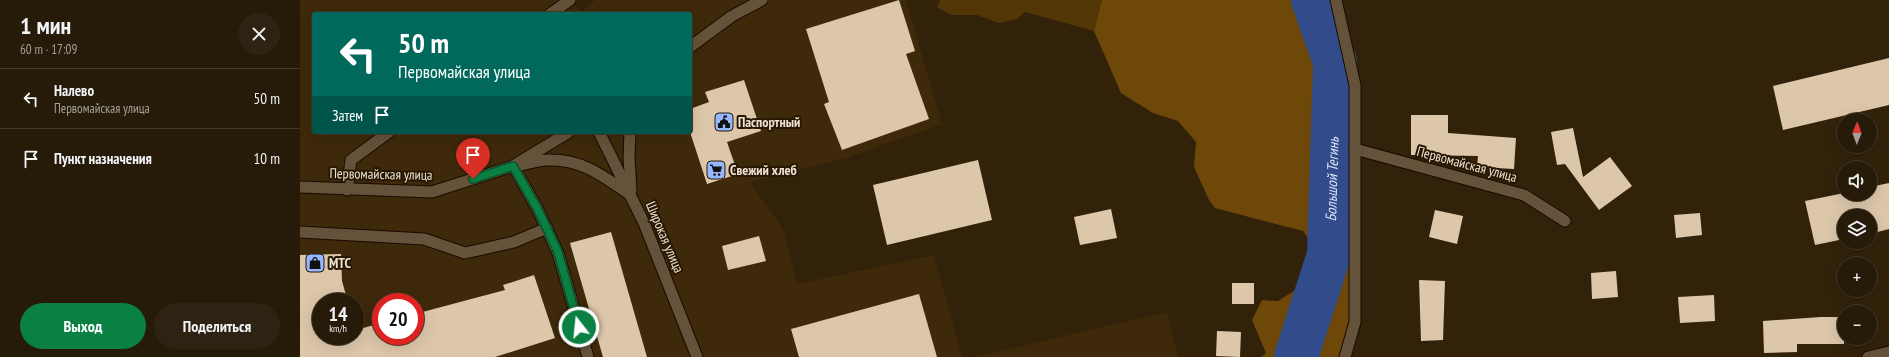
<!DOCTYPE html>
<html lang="ru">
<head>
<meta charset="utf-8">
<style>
	body { margin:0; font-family:"PT Sans Narrow",sans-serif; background:#2e2312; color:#f1f3f6; height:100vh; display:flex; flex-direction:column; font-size:15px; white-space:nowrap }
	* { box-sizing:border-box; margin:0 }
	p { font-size:13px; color:#a4a19c }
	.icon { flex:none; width:22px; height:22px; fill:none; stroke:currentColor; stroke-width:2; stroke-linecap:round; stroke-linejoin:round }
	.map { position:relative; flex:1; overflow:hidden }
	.drawer { display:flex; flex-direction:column; background:#261a08; width:300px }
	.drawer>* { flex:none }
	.top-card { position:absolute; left:12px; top:12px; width:380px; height:122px; border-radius:4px; box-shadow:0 4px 16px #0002,0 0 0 1px #423829; background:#00695c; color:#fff; overflow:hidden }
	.needle { width:26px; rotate:1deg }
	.fabs { position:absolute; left:1537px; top:113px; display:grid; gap:8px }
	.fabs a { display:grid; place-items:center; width:40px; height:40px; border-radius:50%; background:#261a08; box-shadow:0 4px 16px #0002,0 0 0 1px #423829; font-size:20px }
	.speed { position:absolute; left:12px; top:293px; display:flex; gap:8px; font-size:20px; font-weight:700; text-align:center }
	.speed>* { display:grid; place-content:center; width:52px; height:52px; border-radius:50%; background:#261a08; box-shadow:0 4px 16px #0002,0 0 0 1px #423829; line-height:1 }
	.speed small { font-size:10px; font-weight:400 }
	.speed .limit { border:6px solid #d22; background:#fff; color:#111 }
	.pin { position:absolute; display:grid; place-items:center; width:34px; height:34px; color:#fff; margin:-41px -17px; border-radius:50% 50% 50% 0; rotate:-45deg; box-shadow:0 0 4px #0007 }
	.pin .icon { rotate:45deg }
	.me { position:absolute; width:44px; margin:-22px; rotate:344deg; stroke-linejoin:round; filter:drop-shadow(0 0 3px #0008) }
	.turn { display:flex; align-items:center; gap:14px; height:84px; padding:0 20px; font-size:18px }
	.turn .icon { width:52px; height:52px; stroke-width:2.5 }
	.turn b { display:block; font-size:28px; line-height:34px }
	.then { display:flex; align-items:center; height:38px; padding:0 20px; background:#0003; gap:8px; font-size:15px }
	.round { display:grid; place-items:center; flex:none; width:42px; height:42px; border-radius:21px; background:#2e2312 }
	.headline { display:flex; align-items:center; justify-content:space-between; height:68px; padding:0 20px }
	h1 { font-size:24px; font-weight:700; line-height:30px }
	.primary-button { display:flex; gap:8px; margin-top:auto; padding:8px 20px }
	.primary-button a { flex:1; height:46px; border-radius:24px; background:#0b8043; color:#fff; font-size:16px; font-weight:700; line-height:46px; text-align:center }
	.primary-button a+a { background:#2e2312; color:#f1f3f6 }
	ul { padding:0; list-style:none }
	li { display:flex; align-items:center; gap:12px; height:60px; padding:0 20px; border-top:1px solid #423829 }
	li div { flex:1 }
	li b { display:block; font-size:15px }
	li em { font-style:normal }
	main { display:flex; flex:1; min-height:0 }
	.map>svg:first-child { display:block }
	.built { fill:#3e290a; fill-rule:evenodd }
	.green { fill:#533606 }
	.forest { fill:#6d4808 }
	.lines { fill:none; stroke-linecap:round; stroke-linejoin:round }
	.river { stroke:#324c8b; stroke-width:44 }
	.building { fill:#ddc7ab }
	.service-casing { stroke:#190a00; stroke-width:13 }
	.minor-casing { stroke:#190a00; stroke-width:13 }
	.tertiary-casing { stroke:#190a00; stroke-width:13 }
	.service { stroke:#65523a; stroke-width:11 }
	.minor { stroke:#65523a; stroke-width:11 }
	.tertiary { stroke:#65523a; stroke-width:11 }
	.route-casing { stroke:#07532c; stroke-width:10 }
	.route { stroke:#0b8043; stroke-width:7 }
	.labels { text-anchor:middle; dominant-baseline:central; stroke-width:4; stroke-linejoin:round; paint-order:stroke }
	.poi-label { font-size:14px; font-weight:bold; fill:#ede2d4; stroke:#281802; text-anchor:start }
	.street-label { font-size:14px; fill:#ede2d4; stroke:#281802 }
	.water-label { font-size:15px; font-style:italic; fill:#d9e2f5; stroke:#281802 }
</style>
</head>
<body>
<main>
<section class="drawer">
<div class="headline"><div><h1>1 мин</h1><p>60 m · 17:09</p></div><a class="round"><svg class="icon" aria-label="close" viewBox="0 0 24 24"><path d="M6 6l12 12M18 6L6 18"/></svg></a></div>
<ul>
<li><svg class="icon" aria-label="left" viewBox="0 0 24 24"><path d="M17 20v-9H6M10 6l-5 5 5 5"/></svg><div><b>Налево</b><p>Первомайская улица</p></div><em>50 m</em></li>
<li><svg class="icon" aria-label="arrive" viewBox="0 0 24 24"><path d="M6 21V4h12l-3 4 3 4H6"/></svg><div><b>Пункт назначения</b></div><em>10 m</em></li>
</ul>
<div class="primary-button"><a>Выход</a><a>Поделиться</a></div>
</section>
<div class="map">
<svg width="1589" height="357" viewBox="0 0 1589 357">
	<rect width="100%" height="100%" fill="#32220a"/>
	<g class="built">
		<path d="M0,0H266L282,12L295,0H606L642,124L546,158L450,182L483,229L497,284L634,255L662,357H0ZM14,14H390V132H14ZM21,302H55V336H21ZM81,302H115V336H81Z"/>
		<polygon points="867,312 878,357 674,357"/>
	</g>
	<polygon class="green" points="640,0 802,0 794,31 725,12 717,19 699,23 677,15 651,15 637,7"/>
	<polygon class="forest" points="802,0 1036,0 1055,85 1055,322 1043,357 961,357 966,353 952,320 962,300 978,301 1005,284 1020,255 1003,231 915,208 909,200 894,167 896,142 878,121 853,113 821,93 794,31"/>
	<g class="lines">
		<path class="river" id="s1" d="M996,357L1029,255L1035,62L1013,0"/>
	</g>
	<g class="building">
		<polygon points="599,0 615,51 606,54 629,119 542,150 524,104 529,102 506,29"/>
		<polygon points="1589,58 1589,105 1483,130 1473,86"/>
		<polygon points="444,80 461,131 427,142 438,174 407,184 390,132 390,109 409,102 405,92"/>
		<polygon points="1111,115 1148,115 1148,133 1216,138 1214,169 1177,167 1178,156 1111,155"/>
		<polygon points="1273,128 1283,177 1310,157 1332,186 1299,210 1265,164 1257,165 1251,132"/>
		<polygon points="678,160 692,220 587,245 573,185"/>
		<polygon points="1589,183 1589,229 1570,234 1570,216 1544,216 1544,239 1515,245 1505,201 1544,193 1570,194 1570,187"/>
		<polygon points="811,209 817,238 780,245 774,217"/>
		<polygon points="1135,210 1163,216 1157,244 1129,237"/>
		<polygon points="1400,213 1402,235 1376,238 1374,215"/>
		<polygon points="311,232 326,284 347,357 303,357 270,243"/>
		<polygon points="459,236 466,261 428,270 422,246"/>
		<polygon points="41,254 42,281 48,302 21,302 21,336 55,336 55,327 56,330 81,323 81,336 115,336 115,314 205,290 203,285 234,275 255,338 195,357 0,357 0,255"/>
		<polygon points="1316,271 1318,297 1292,299 1291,273"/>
		<polygon points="1119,280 1145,281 1143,340 1121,341"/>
		<rect x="932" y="283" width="22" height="21"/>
		<polygon points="619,294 637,357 499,357 491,329"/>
		<polygon points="1414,295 1415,321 1380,323 1378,297"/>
		<polygon points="1521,317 1544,317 1544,344 1497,344 1497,352 1464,353 1463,321"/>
		<polygon points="917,331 941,332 940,357 916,356"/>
	</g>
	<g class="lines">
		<defs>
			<g id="service">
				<polyline points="213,166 237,208 258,253 288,357"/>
				<polyline points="0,232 124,239 165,253 214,242 247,228"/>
			</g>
			<g id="minor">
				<polyline points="1036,0 1055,85 1055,322 1045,357"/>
				<polyline points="250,14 270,0"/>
				<polyline points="1055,149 1224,195 1265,221"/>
				<polyline points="47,190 51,160 89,132"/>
				<polyline points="1568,357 1589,352"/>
			</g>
			<g id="tertiary">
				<polyline points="390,47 432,16 462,0"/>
				<polyline points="299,132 344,223 397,357"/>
				<polyline points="330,132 329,157 331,191"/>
				<path d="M220,165C230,163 241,159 251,160C283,160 303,176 329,194"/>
				<polyline points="0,187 132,192 213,166 269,132"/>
			</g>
		</defs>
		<use href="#service" class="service-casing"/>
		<use href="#minor" class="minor-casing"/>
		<use href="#tertiary" class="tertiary-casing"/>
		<use href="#service" class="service"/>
		<use href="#minor" class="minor"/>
		<use href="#tertiary" class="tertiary"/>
	</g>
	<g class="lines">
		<defs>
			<polyline id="route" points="173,179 213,166 237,208 258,252 279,327"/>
		</defs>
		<use href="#route" class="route-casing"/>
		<use href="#route" class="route"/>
	</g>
	<defs>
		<symbol id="civic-square" viewBox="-11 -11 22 22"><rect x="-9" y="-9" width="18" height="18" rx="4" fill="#96b6fd" stroke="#281802"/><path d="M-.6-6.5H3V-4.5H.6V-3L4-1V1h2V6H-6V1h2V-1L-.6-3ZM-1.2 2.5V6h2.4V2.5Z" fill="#111"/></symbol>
		<symbol id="supermarket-square" viewBox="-11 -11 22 22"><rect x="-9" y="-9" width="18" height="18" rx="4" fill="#96b6fd" stroke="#281802"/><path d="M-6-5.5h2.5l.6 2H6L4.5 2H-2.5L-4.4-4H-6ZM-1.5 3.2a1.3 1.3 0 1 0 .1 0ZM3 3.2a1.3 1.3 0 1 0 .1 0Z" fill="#111"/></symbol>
		<symbol id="shop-square" viewBox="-11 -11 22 22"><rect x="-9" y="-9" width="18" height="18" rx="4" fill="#96b6fd" stroke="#281802"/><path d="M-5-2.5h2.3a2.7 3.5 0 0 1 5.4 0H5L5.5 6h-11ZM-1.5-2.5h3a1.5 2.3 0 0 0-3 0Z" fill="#111"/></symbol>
	</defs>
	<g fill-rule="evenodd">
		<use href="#civic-square" x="413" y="111" width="22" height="22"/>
		<use href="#supermarket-square" x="405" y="159" width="22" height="22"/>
		<use href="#shop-square" x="4" y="252" width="22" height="22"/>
	</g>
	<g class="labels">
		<g class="poi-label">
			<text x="438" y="122">Паспортный</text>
			<text x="430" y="170">Свежий хлеб</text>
			<text x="29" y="263">МТС</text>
		</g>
		<g class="street-label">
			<text transform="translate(1167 164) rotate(15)">Первомайская улица</text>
			<text transform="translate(81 174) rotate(1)">Первомайская улица</text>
			<text transform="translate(365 237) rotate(67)">Широкая улица</text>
		</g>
		<g class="water-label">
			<text stroke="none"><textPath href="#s1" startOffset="183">Большой Тегинь</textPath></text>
		</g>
	</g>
</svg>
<div class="fabs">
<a><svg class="needle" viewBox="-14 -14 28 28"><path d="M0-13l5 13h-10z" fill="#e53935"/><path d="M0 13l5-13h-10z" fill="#a4a19c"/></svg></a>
<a><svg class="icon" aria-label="sound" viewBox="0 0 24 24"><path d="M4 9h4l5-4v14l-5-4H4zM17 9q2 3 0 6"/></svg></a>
<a><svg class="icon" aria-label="layers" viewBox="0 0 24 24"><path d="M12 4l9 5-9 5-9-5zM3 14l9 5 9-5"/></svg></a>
<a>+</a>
<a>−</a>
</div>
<div class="speed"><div>14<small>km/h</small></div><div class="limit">20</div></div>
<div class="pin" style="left:173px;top:179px;background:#d93025"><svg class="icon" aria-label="arrive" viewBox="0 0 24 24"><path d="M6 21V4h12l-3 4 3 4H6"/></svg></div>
<svg class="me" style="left:279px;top:327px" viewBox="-20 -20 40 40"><circle r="17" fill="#0b8043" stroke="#fff" stroke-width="3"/><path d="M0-11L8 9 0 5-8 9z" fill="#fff"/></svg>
<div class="top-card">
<div class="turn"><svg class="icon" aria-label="left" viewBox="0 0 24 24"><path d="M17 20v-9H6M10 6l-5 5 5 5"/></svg><div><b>50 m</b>Первомайская улица</div></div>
<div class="then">Затем<svg class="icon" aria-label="arrive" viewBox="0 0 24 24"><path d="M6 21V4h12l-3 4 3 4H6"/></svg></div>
</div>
</div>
</main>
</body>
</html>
